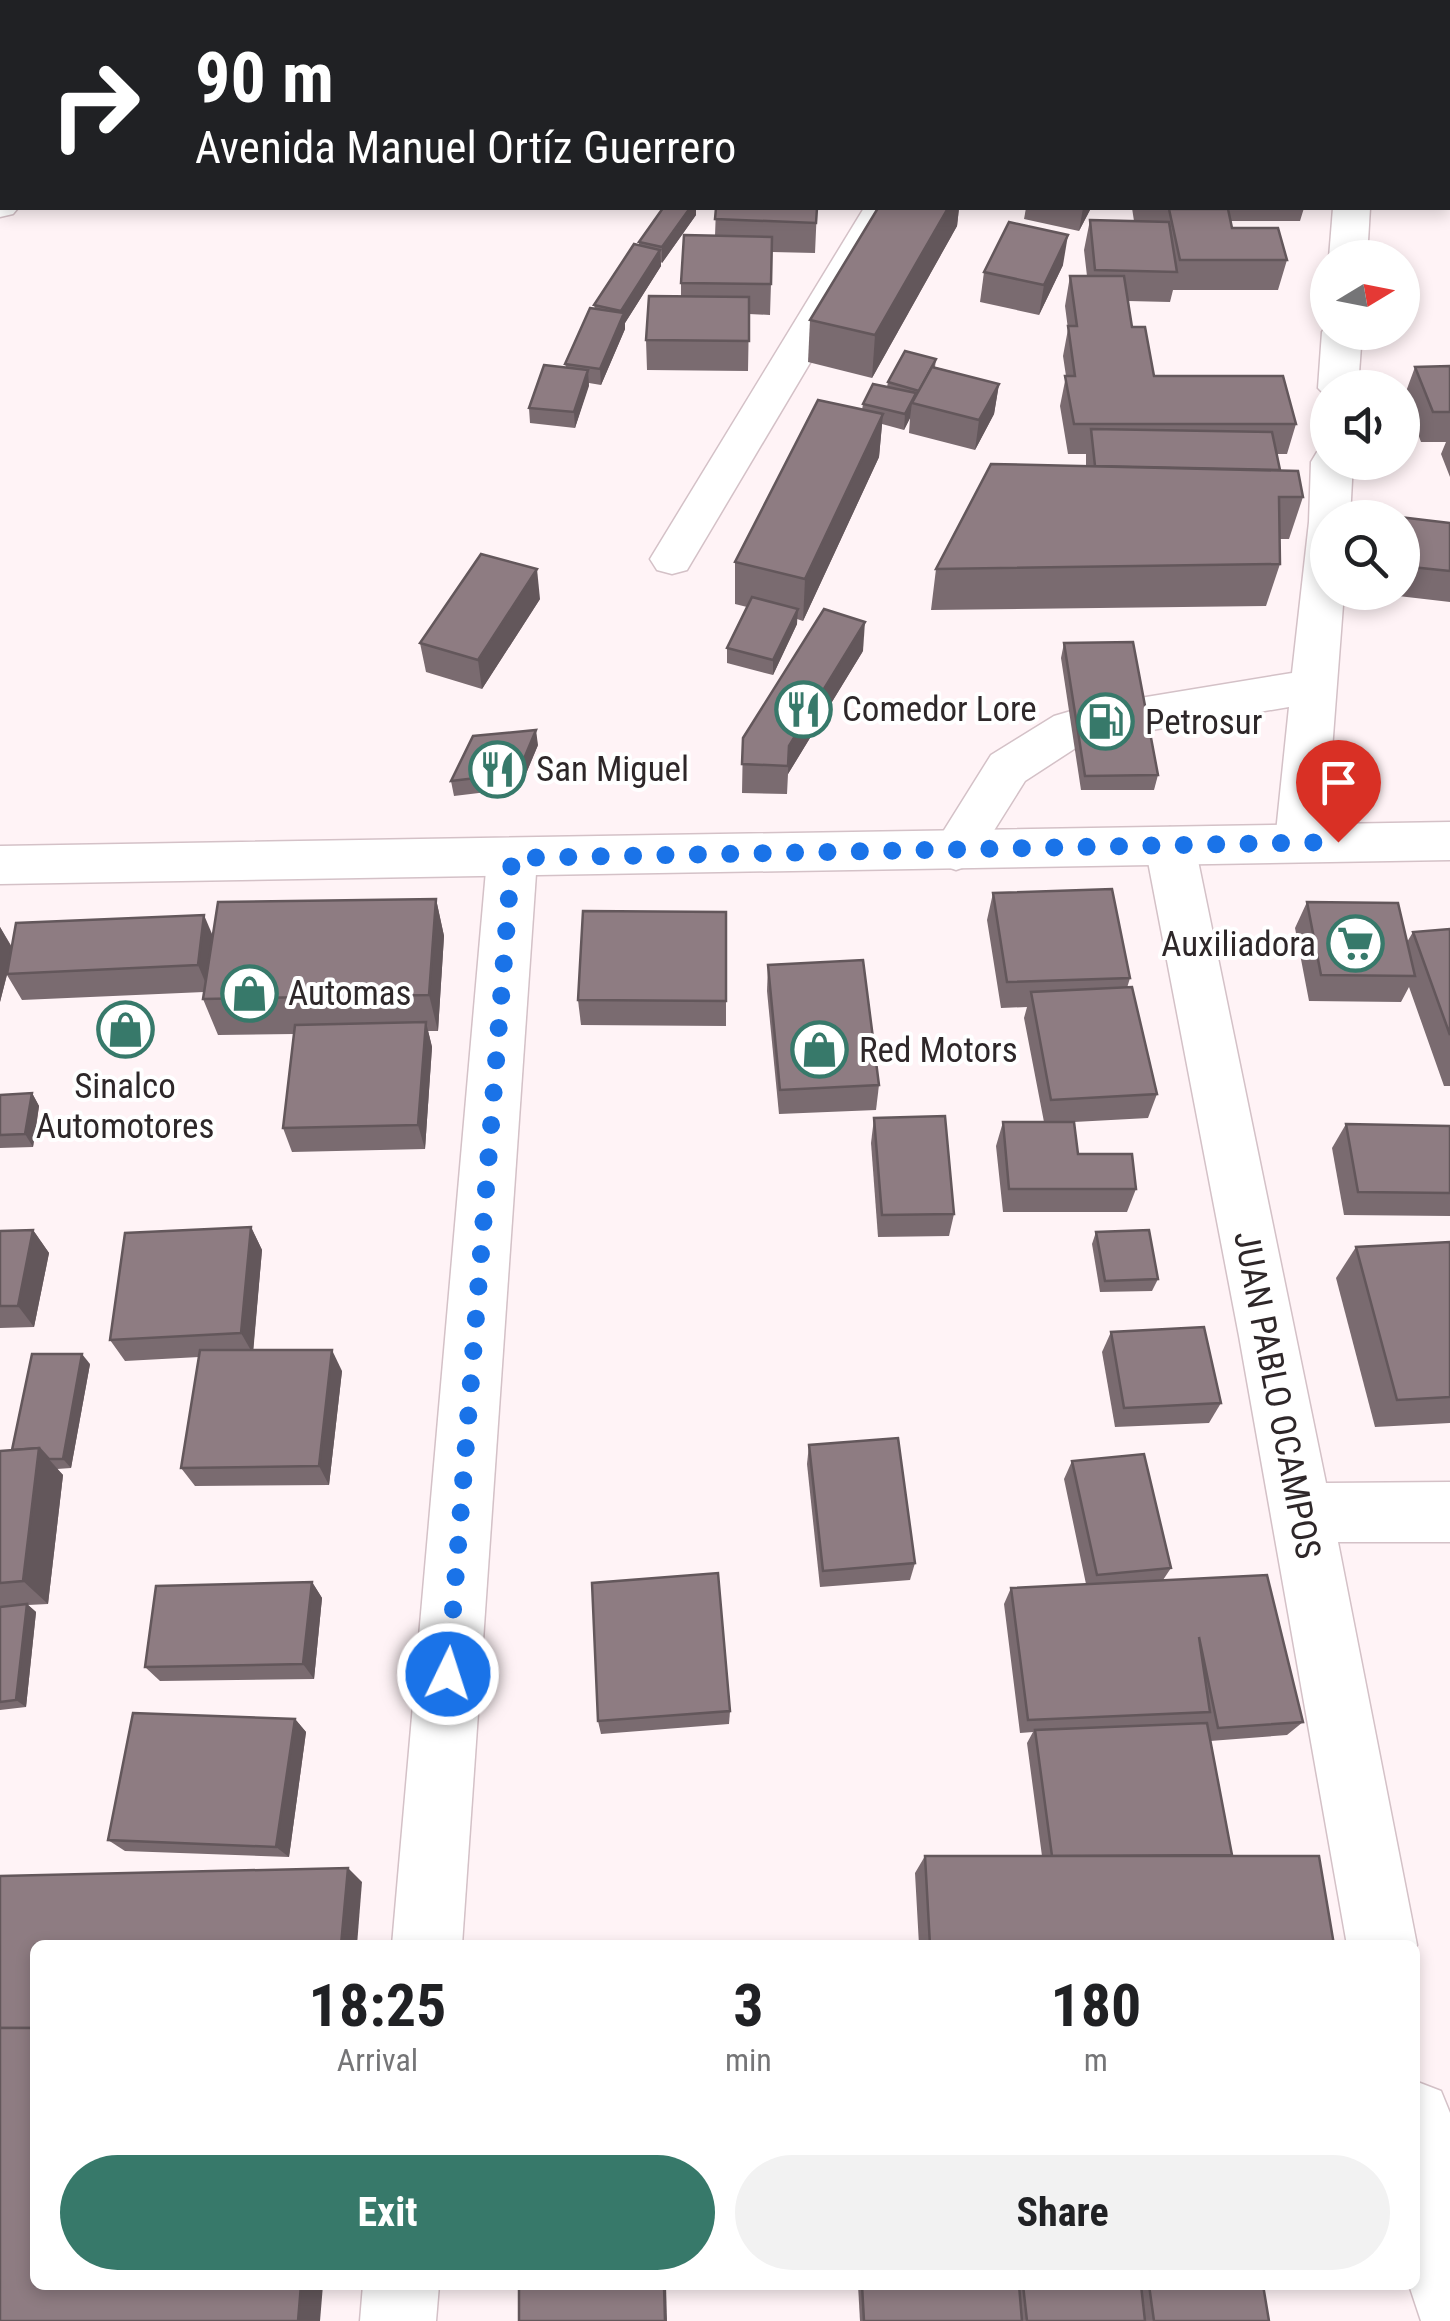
<!DOCTYPE html>
<html lang="en">
<head>
<meta charset="utf-8">
<style>
	body { margin:0; font-family:"Roboto Condensed",sans-serif; background:#f2f2f2; color:#202124; height:100vh; display:flex; flex-direction:column; font-size:38px; white-space:nowrap }
	* { box-sizing:border-box; margin:0 }
	p { font-size:32px; color:#757577 }
	.icon { flex:none; width:55px; height:55px; fill:none; stroke:currentColor; stroke-width:2; stroke-linecap:round; stroke-linejoin:round }
	.map { position:relative; flex:1; overflow:hidden }
	.side { position:absolute; left:30px; top:1940px; width:1390px; height:350px; display:flex; flex-direction:column; background:#fff; border-radius:15px; box-shadow:0 5px 15px #0003 }
	.side>* { flex:none }
	.guide { position:absolute; left:0px; top:0px; width:1450px; height:210px; box-shadow:0 5px 15px #0003; background:#202124; color:#fff; overflow:hidden }
	.needle { width:65px; rotate:80deg }
	.buttons { position:absolute; left:1310px; top:240px; display:grid; gap:20px }
	.buttons a { display:grid; place-items:center; width:110px; height:110px; border-radius:50%; background:#fff; box-shadow:0 5px 15px #0003; font-size:50px }
	.pin { position:absolute; display:grid; place-items:center; width:85px; height:85px; color:#fff; margin:-102px -42px; border-radius:50% 50% 50% 0; rotate:-45deg; box-shadow:0 0 10px #0007 }
	.pin .icon { rotate:45deg }
	.me { position:absolute; width:110px; margin:-55px; rotate:4deg; stroke-linejoin:round; filter:drop-shadow(0 0 8px #0008) }
	.turn { display:flex; align-items:center; gap:35px; height:210px; padding:0 30px; font-size:45px }
	.turn .icon { width:130px; height:130px; stroke-width:2.5 }
	.turn b { display:block; font-size:70px; line-height:85px }
	.eta { display:flex; justify-content:space-evenly; align-items:center; height:170px; text-align:center }
	.eta b { font-size:60px; font-weight:700; line-height:70px }
	.cta { display:flex; gap:20px; margin-top:auto; padding:20px 30px }
	.cta a { flex:1; height:115px; border-radius:60px; background:#37796a; color:#fff; font-size:40px; font-weight:700; line-height:115px; text-align:center }
	.cta a+a { background:#f2f2f2; color:#202124 }
	.map>svg:first-child { display:block }
	.lines { fill:none; stroke-linecap:round; stroke-linejoin:round }
	.minor-casing { stroke:#d4c1c7; stroke-width:3 }
	.major-casing { stroke:#d4c1c7; stroke-width:3 }
	.minor { fill:#fff; fill-rule:evenodd }
	.major { fill:#fff; fill-rule:evenodd }
	.wall { fill:#7a6b70 }
	.shaded-wall { fill:#63575b }
	.building { fill:#8e7c82; stroke:#63575b; stroke-width:2.5 }
	.route { stroke:#1a73e8; stroke-width:18; stroke-dasharray:0 32.4 }
	.labels { text-anchor:middle; dominant-baseline:central; stroke-width:8; stroke-linejoin:round; paint-order:stroke }
	.poi-label { font-size:35px; fill:#2e2729; stroke:#fff; text-anchor:start }
	.street-label { font-size:35px; fill:#2e2729; stroke:#fff }
</style>
</head>
<body>
<div class="map">
<svg width="1450" height="2321" viewBox="0 0 1450 2321">
	<rect width="100%" height="100%" fill="#fff3f6"/>
	<g class="lines">
		<defs>
			<g id="minor">
				<polygon points="1337,0 1411,0 1413,2 1339,2"/>
				<polygon points="1435,0 1450,0 1450,16 1448,2 1434,2"/>
				<rect x="0" y="44" width="2" height="21"/>
				<rect x="1448" y="151" width="2" height="22"/>
				<polygon points="0,193 2,208 18,208 13,214 0,217"/>
				<polygon points="864,208 902,208 687,570 672,574 657,570 650,559"/>
				<polygon points="1333,208 1370,208 1367,258 1329,258"/>
				<polygon points="1328,324 1328,332 1362,332 1358,388 1328,388 1328,398 1318,388 1322,332"/>
				<polygon points="1328,450 1328,462 1353,462 1350,518 1328,518 1328,592 1344,592 1325,842 1317,855 1300,861 1283,855 1275,842 1289,707 1140,732 1124,727 1117,715 1124,703 1140,698 1292,673 1309,522 1311,462 1317,452"/>
				<polygon points="1071,711 1088,716 1094,728 1088,740 1025,781 973,864 956,870 939,864 931,851 991,755 1054,716"/>
				<polygon points="1170,827 1187,833 1195,846 1326,1483 1450,1482 1450,1542 1338,1542 1417,1945 1415,1949 1415,1945 1347,1945 1239,1336 1145,846 1153,833"/>
				<polygon points="512,840 529,846 537,859 462,1945 392,1945 487,859 495,846"/>
				<polygon points="1415,2081 1441,2091 1450,2113 1450,2321 1421,2321 1409,2285 1415,2285"/>
				<polygon points="363,2285 439,2285 436,2321 360,2321"/>
			</g>
			<polygon id="major" points="1450,822 1450,860 0,884 0,846"/>
		</defs>
		<use href="#minor" class="minor-casing"/>
		<use href="#major" class="major-casing"/>
		<use href="#minor" class="minor"/>
		<use href="#major" class="major"/>
	</g>
	<g class="wall">
		<polygon points="421,0 488,0 488,2 422,2"/>
		<polygon points="1240,0 1329,0 1330,2 1240,2"/>
		<polygon points="1448,87 1450,87 1450,126 1448,125"/>
		<polygon points="663,208 696,208 696,215 662,263 661,262 661,266 625,323 625,329 601,385 589,383 575,428 530,423 529,408 566,367 565,364 595,309 594,305 639,245 639,242"/>
		<polygon points="713,208 817,208 815,253 772,252 770,315 749,314 748,371 647,370 646,340 681,296 681,283 715,236 716,208"/>
		<polygon points="878,208 959,208 957,226 872,378 808,362 810,320"/>
		<polygon points="1026,208 1091,208 1079,231 1024,219"/>
		<polygon points="1132,208 1304,208 1300,221 1231,221 1232,228 1287,260 1278,290 1173,290 1170,302 1128,301 1132,327 1154,376 1296,424 1287,454 1277,454 1280,470 1303,497 1289,539 1279,539 1280,564 1266,606 931,610 936,569 1086,466 1086,454 1068,454 1060,406 1066,376 1063,356 1068,329 1065,306 1070,276 1087,276 1084,250 1090,220 1166,222 1134,221"/>
		<polygon points="1063,265 1039,315 980,302 984,272"/>
		<polygon points="936,359 935,367 999,384 994,414 975,450 909,433 910,418 904,430 882,424 879,457 803,621 797,619 797,624 773,675 727,663 727,648 747,607 735,604 735,562 862,410 863,404 887,387 888,382"/>
		<polygon points="1450,366 1450,477 1441,454 1446,442 1421,442 1404,397 1415,367"/>
		<polygon points="1402,518 1450,523 1450,602 1381,594 1381,592 1402,592"/>
		<polygon points="540,599 482,689 426,672 420,643"/>
		<polygon points="1064,643 1158,775 1154,790 1081,790 1061,658"/>
		<polygon points="863,651 788,774 787,794 742,793 743,738"/>
		<polygon points="538,745 520,788 454,796 451,781"/>
		<polygon points="993,893 1130,978 1127,988 1157,1094 1148,1118 1074,1122 1078,1154 1136,1189 1127,1212 1003,1212 996,1146 1003,1122 1044,1122 1024,1018 1027,1007 1001,1008 987,920"/>
		<polygon points="436,899 444,936 438,1031 428,1031 432,1047 425,1149 292,1152 283,1128 294,1034 218,1035 203,999 204,992 22,1000 7,975 0,1002 0,927 12,947 213,935"/>
		<polygon points="1307,902 1407,942 1413,932 1450,929 1450,1086 1444,1086 1409,987 1401,1002 1309,1001 1295,928"/>
		<polygon points="726,912 726,1026 581,1025 578,1000"/>
		<polygon points="768,965 879,1085 876,1110 779,1114 767,991"/>
		<polygon points="32,1093 39,1106 33,1147 0,1148 0,1095"/>
		<polygon points="874,1118 954,1214 949,1236 878,1237 871,1143"/>
		<polygon points="1346,1124 1450,1126 1450,1216 1344,1215 1332,1148"/>
		<polygon points="251,1227 262,1250 253,1350 342,1371 329,1485 195,1486 181,1468 199,1357 125,1361 110,1340"/>
		<polygon points="33,1230 49,1253 34,1327 0,1328 0,1231"/>
		<polygon points="1096,1232 1158,1279 1152,1291 1100,1292 1092,1244"/>
		<polygon points="1450,1242 1450,1423 1375,1427 1336,1278 1356,1247"/>
		<polygon points="1111,1332 1221,1403 1209,1423 1115,1427 1102,1352"/>
		<polygon points="90,1364 71,1468 57,1469 63,1475 48,1604 28,1605 36,1612 26,1707 0,1710 0,1451 12,1450"/>
		<polygon points="809,1445 915,1563 910,1580 820,1587 807,1464"/>
		<polygon points="1072,1461 1171,1568 1163,1580 1303,1722 1287,1735 1210,1741 1232,1855 1334,1945 919,1945 915,1873 925,1856 1042,1856 1027,1743 1033,1732 1020,1733 1004,1604 1011,1588 1086,1584 1064,1479"/>
		<polygon points="312,1582 322,1598 314,1679 160,1681 145,1667"/>
		<polygon points="730,1711 729,1724 601,1734 598,1721"/>
		<polygon points="295,1719 306,1732 289,1857 125,1851 108,1840"/>
		<polygon points="858,2285 1263,2285 1269,2321 860,2321"/>
	</g>
	<g class="shaded-wall">
		<polygon points="690,208 696,208 696,215 662,263 662,247"/>
		<polygon points="948,208 959,208 957,226 872,378 875,335"/>
		<polygon points="1083,208 1091,208 1079,231"/>
		<polygon points="1068,235 1063,265 1039,315 1044,285"/>
		<polygon points="660,250 661,266 625,323 625,329 601,385 600,369 622,319 621,311"/>
		<polygon points="588,370 589,386 575,428 574,412"/>
		<polygon points="999,384 994,414 975,450 979,420"/>
		<polygon points="912,403 910,418 904,430 905,414"/>
		<polygon points="883,414 879,457 803,621 805,579"/>
		<polygon points="537,569 540,599 482,689 478,660"/>
		<polygon points="798,609 797,624 773,675 773,660"/>
		<polygon points="865,622 863,651 788,774 789,746"/>
		<polygon points="536,730 538,745 520,788 518,773"/>
		<polygon points="436,899 444,936 438,1031 429,995"/>
		<polygon points="204,915 215,941 209,991 198,965"/>
		<polygon points="0,927 13,950 0,1002"/>
		<polygon points="426,1022 432,1047 425,1149 418,1125"/>
		<polygon points="32,1093 39,1106 33,1147 25,1134"/>
		<polygon points="251,1227 262,1250 253,1354 241,1333"/>
		<polygon points="33,1230 49,1253 34,1327 18,1306"/>
		<polygon points="332,1350 342,1371 329,1485 319,1466"/>
		<polygon points="82,1354 90,1364 71,1468 63,1459"/>
		<polygon points="39,1448 63,1475 48,1604 23,1581"/>
		<polygon points="312,1582 322,1598 314,1679 303,1664"/>
		<polygon points="27,1604 36,1612 26,1707 16,1700"/>
		<polygon points="295,1719 306,1732 289,1857 276,1847"/>
		<polygon points="348,1868 362,1882 357,1945 341,1945"/>
		<polygon points="301,2285 323,2285 320,2321 298,2321"/>
		<polygon points="664,2285 666,2285 667,2321 665,2321"/>
	</g>
	<g class="building">
		<polygon points="448,0 480,0 478,2 462,2"/>
		<polygon points="1035,0 1079,0 1080,2 1020,2 1035,2"/>
		<polygon points="1249,0 1329,0 1330,2 1264,2 1264,0"/>
		<polygon points="1448,87 1450,87 1450,109 1448,108"/>
		<polygon points="663,208 690,208 662,247 639,242"/>
		<polygon points="716,208 817,208 816,223 715,219"/>
		<polygon points="878,208 948,208 875,335 810,320"/>
		<polygon points="1169,209 1228,209 1232,228 1278,228 1287,260 1180,260"/>
		<polygon points="1090,220 1169,222 1177,272 1095,270"/>
		<polygon points="1009,222 1068,235 1044,285 984,272"/>
		<polygon points="684,235 772,237 771,284 681,283"/>
		<polygon points="634,244 660,250 621,311 594,305"/>
		<polygon points="1070,276 1124,276 1132,327 1145,327 1154,376 1283,376 1296,424 1074,424 1065,376 1075,376 1068,326 1077,326"/>
		<polygon points="649,296 749,297 749,341 646,340"/>
		<polygon points="590,308 624,313 600,369 565,364"/>
		<polygon points="905,351 936,359 919,391 888,382"/>
		<polygon points="544,365 588,370 574,412 529,408"/>
		<polygon points="1450,366 1450,412 1433,412 1415,367"/>
		<polygon points="932,367 999,384 979,420 912,403"/>
		<polygon points="873,384 916,393 905,414 863,404"/>
		<polygon points="818,400 883,414 805,579 735,562"/>
		<polygon points="1091,429 1272,432 1280,470 1095,466"/>
		<polygon points="991,464 1298,471 1303,497 1279,497 1280,564 936,569"/>
		<polygon points="1391,516 1450,523 1450,571 1402,566 1402,518 1391,518"/>
		<polygon points="481,554 537,569 478,660 420,643"/>
		<polygon points="752,597 798,609 773,660 727,648"/>
		<polygon points="824,609 865,622 789,746 788,766 742,764 743,738"/>
		<polygon points="1133,642 1158,775 1085,776 1064,643"/>
		<polygon points="536,730 518,773 451,781 473,736"/>
		<polygon points="1112,889 1130,978 1007,982 993,893"/>
		<polygon points="436,899 429,995 203,999 218,902"/>
		<polygon points="1307,902 1398,903 1415,976 1321,975"/>
		<polygon points="583,911 726,912 726,1001 578,1000"/>
		<polygon points="204,915 198,965 7,974 16,923"/>
		<polygon points="1450,929 1450,1035 1413,932"/>
		<polygon points="863,960 879,1085 780,1090 768,965"/>
		<polygon points="1132,987 1157,1094 1051,1100 1031,992"/>
		<polygon points="426,1022 418,1125 283,1128 295,1025"/>
		<polygon points="32,1093 25,1134 0,1135 0,1095"/>
		<polygon points="945,1116 954,1214 882,1215 874,1118"/>
		<polygon points="1003,1122 1074,1122 1078,1154 1132,1154 1136,1189 1009,1189"/>
		<polygon points="1346,1124 1450,1126 1450,1193 1358,1192"/>
		<polygon points="251,1227 241,1333 110,1340 125,1233"/>
		<polygon points="33,1230 18,1306 0,1306 0,1231"/>
		<polygon points="1149,1230 1158,1279 1105,1281 1096,1232"/>
		<polygon points="1450,1242 1450,1397 1397,1400 1356,1247"/>
		<polygon points="1204,1327 1221,1403 1124,1408 1111,1332"/>
		<polygon points="200,1350 332,1350 319,1466 181,1468"/>
		<polygon points="32,1354 82,1354 63,1459 49,1459 39,1448 12,1450"/>
		<polygon points="898,1438 915,1563 823,1571 809,1445"/>
		<polygon points="39,1448 23,1581 0,1583 0,1451"/>
		<polygon points="1144,1454 1171,1568 1097,1575 1072,1461"/>
		<polygon points="718,1573 730,1711 598,1721 592,1583"/>
		<polygon points="1267,1575 1303,1722 1218,1728 1199,1637 1210,1712 1028,1720 1011,1588"/>
		<polygon points="312,1582 303,1664 145,1667 156,1586"/>
		<polygon points="27,1604 16,1700 0,1702 0,1607"/>
		<polygon points="133,1713 295,1719 276,1847 108,1840"/>
		<polygon points="1207,1723 1232,1855 1052,1856 1035,1730"/>
		<polygon points="925,1856 1319,1856 1334,1945 930,1945"/>
		<polygon points="348,1868 341,1945 35,1945 35,2028 0,2028 0,1876"/>
		<polygon points="0,2028 35,2028 35,2285 301,2285 298,2321 0,2321"/>
		<polygon points="519,2285 664,2285 665,2321 519,2321"/>
		<polygon points="862,2285 1019,2285 1022,2321 864,2321"/>
		<polygon points="1023,2285 1141,2285 1145,2321 1027,2321"/>
		<polygon points="1149,2285 1263,2285 1269,2321 1154,2321"/>
	</g>
	<g class="lines">
		<polyline class="route" points="448,1674 512,858 1338,842"/>
	</g>
	<defs>
		<symbol id="restaurant-ring" viewBox="-11 -11 22 22"><circle r="9.5" fill="#fff" stroke="#37796a" stroke-width="1.5"/><path d="M-5-6h1v4h1v-4h1v4h1v-4h1v5L-1.5 .5V6h-2V.5L-5-1ZM5-6V6H3V1.5H1.5Q1.5-4 5-6Z" fill="#37796a"/></symbol>
		<symbol id="fuel-ring" viewBox="-11 -11 22 22"><circle r="9.5" fill="#fff" stroke="#37796a" stroke-width="1.5"/><path d="M-5.5-6h7V0h2V4h1.3V-2.5L3-4.5l.8-.8L6-3V5H2.5V1h-1V6h-7ZM-4.2-4.7v3.2H.2V-4.7Z" fill="#37796a"/></symbol>
		<symbol id="supermarket-ring" viewBox="-11 -11 22 22"><circle r="9.5" fill="#fff" stroke="#37796a" stroke-width="1.5"/><path d="M-6-5.5h2.5l.6 2H6L4.5 2H-2.5L-4.4-4H-6ZM-1.5 3.2a1.3 1.3 0 1 0 .1 0ZM3 3.2a1.3 1.3 0 1 0 .1 0Z" fill="#37796a"/></symbol>
		<symbol id="shop-ring" viewBox="-11 -11 22 22"><circle r="9.5" fill="#fff" stroke="#37796a" stroke-width="1.5"/><path d="M-5-2.5h2.3a2.7 3.5 0 0 1 5.4 0H5L5.5 6h-11ZM-1.5-2.5h3a1.5 2.3 0 0 0-3 0Z" fill="#37796a"/></symbol>
	</defs>
	<g fill-rule="evenodd">
		<use href="#restaurant-ring" x="772" y="678" width="63" height="63"/>
		<use href="#fuel-ring" x="1074" y="690" width="63" height="63"/>
		<use href="#restaurant-ring" x="466" y="738" width="63" height="63"/>
		<use href="#supermarket-ring" x="1324" y="912" width="63" height="63"/>
		<use href="#shop-ring" x="218" y="962" width="63" height="63"/>
		<use href="#shop-ring" x="94" y="998" width="63" height="63"/>
		<use href="#shop-ring" x="788" y="1018" width="63" height="63"/>
	</g>
	<g class="labels">
		<g class="poi-label">
			<text x="842" y="709">Comedor Lore</text>
			<text x="1145" y="722">Petrosur</text>
			<text x="536" y="769">San Miguel</text>
			<text x="1316" y="944" text-anchor="end">Auxiliadora</text>
			<text x="288" y="993">Automas</text>
			<text x="859" y="1050">Red Motors</text>
			<text x="125" y="1086" text-anchor="middle">Sinalco<tspan x="125" dy="40">Automotores</tspan></text>
		</g>
		<g class="street-label">
			<text transform="translate(1277 1395) rotate(79)">JUAN PABLO OCAMPOS</text>
		</g>
	</g>
</svg>
<div class="buttons">
<a><svg class="needle" viewBox="-14 -14 28 28"><path d="M0-13l5 13h-10z" fill="#e53935"/><path d="M0 13l5-13h-10z" fill="#757577"/></svg></a>
<a><svg class="icon" aria-label="sound" viewBox="0 0 24 24"><path d="M4 9h4l5-4v14l-5-4H4zM17 9q2 3 0 6"/></svg></a>
<a><svg class="icon" aria-label="search" viewBox="0 0 24 24"><circle cx="10" cy="10" r="6"/><path d="M15 15l6 6"/></svg></a>
</div>
<div class="pin" style="left:1338px;top:842px;background:#d93025"><svg class="icon" aria-label="arrive" viewBox="0 0 24 24"><path d="M6 21V4h12l-3 4 3 4H6"/></svg></div>
<svg class="me" style="left:448px;top:1674px" viewBox="-20 -20 40 40"><circle r="17" fill="#1a73e8" stroke="#fff" stroke-width="3"/><path d="M0-11L8 9 0 5-8 9z" fill="#fff"/></svg>
<div class="guide">
<div class="turn"><svg class="icon" aria-label="right" viewBox="0 0 24 24"><path d="M7 20v-9h11M14 6l5 5-5 5"/></svg><div><b>90 m</b>Avenida Manuel Ortíz Guerrero</div></div>
</div>
<section class="side">
<div class="eta">
<div><b>18:25</b><p>Arrival</p></div>
<div><b>3</b><p>min</p></div>
<div><b>180</b><p>m</p></div>
</div>
<div class="cta"><a>Exit</a><a>Share</a></div>
</section>
</div>
</body>
</html>
